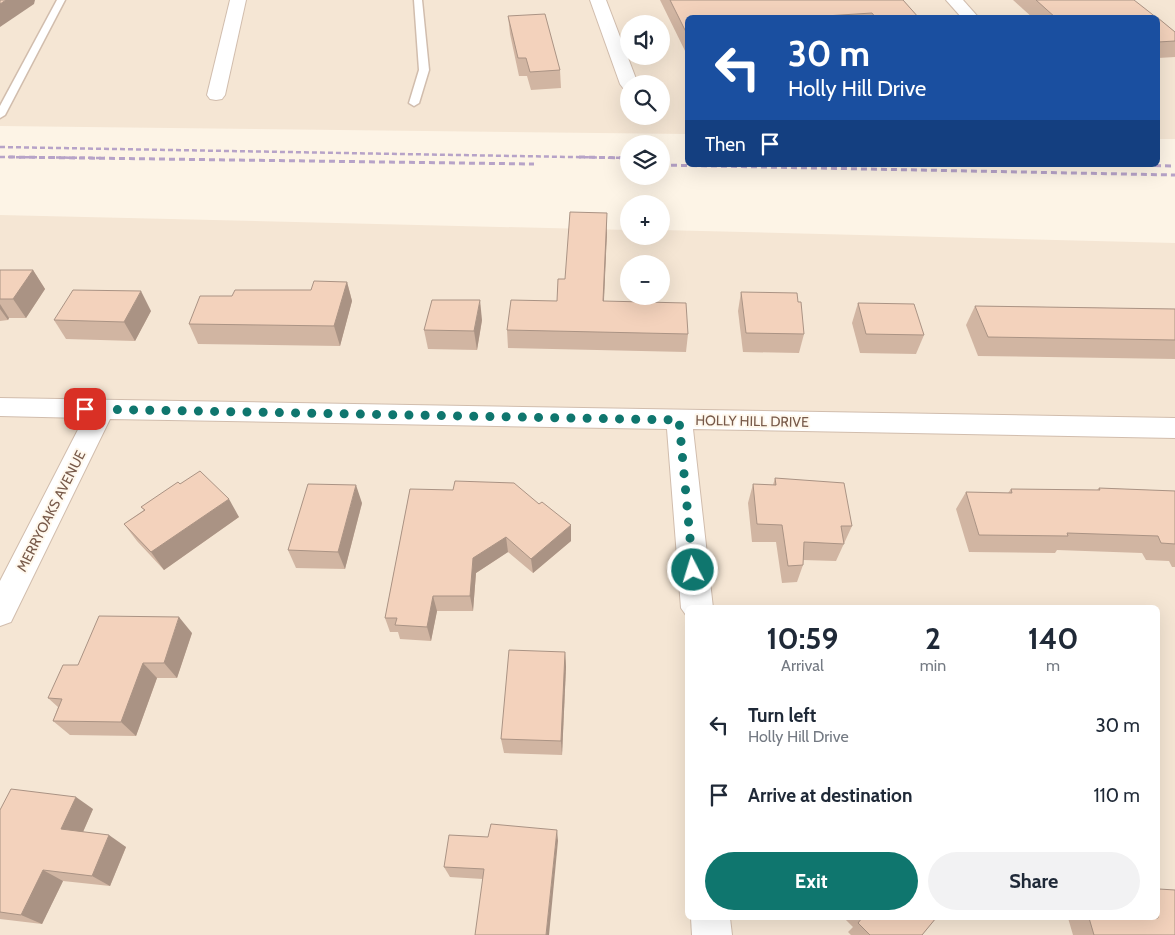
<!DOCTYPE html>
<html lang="en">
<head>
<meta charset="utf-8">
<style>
	body { margin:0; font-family:Cabin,sans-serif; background:#f2f2f3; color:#1f2937; height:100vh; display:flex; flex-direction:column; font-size:19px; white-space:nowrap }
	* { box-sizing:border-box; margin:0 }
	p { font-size:16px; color:#747a83 }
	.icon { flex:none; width:28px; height:28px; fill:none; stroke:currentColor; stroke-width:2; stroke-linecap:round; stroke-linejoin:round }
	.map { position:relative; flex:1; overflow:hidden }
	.panel { position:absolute; left:685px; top:605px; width:475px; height:315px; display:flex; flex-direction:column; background:#fff; border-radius:8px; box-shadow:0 5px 20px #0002 }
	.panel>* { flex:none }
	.guide { position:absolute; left:685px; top:15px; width:475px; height:152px; border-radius:8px; box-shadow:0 5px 20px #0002; background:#1a4fa0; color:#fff; overflow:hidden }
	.controls { position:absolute; left:620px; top:15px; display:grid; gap:10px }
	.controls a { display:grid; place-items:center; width:50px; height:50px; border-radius:50%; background:#fff; box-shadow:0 5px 20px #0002; font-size:25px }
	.pin { position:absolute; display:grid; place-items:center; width:42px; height:42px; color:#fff; margin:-21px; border-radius:10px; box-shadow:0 2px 8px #0006 }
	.me { position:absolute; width:55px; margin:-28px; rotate:355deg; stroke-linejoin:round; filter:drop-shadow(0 0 4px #0008) }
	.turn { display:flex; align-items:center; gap:18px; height:105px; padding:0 20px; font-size:22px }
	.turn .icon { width:65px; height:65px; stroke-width:2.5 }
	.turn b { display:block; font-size:35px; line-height:42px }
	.then { display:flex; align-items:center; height:48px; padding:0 20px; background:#0003; gap:10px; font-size:19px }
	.eta { display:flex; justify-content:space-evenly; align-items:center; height:85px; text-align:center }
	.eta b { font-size:30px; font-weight:800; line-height:35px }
	.action { display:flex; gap:10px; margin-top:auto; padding:10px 20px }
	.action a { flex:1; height:58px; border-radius:30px; background:#0f766e; color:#fff; font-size:20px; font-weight:800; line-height:58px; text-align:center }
	.action a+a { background:#f2f2f3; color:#1f2937 }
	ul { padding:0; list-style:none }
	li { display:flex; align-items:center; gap:15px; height:70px; padding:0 20px }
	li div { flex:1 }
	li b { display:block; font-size:19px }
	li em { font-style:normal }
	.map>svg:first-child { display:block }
	.residential { fill:#f5e6d4; fill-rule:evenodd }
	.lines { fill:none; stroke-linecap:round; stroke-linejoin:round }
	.service-casing { stroke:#d1bdad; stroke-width:3 }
	.minor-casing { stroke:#d1bdad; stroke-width:2 }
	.service { fill:#fff; fill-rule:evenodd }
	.minor { fill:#fff; fill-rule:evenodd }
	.rail-far1 { stroke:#b7a3c8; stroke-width:2.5; stroke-dasharray:5 3; stroke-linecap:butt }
	.rail { stroke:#b7a3c8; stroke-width:3; stroke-dasharray:6 4; stroke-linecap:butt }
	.wall { fill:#d1b5a2 }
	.shaded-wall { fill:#aa9384 }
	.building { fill:#f3d2bc; stroke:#aa9384 }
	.route { stroke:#0f766e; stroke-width:9; stroke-dasharray:0 16.2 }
	.labels { text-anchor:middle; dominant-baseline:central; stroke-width:4; stroke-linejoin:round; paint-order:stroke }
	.street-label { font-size:14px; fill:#775949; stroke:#fff8ed }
</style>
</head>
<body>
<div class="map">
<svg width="1175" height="935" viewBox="0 0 1175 935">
	<rect width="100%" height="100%" fill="#fdf4e6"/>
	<g class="residential">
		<path d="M0,0H1175V139H1158V18H688L687,134L0,126ZM629,24H661V56H629ZM629,84H661V116H629Z"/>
		<path d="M0,215L629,230V236H661V230L1175,243V935H0ZM629,264H661V296H629ZM688,608H1158V918H688Z"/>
	</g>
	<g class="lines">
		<defs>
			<g id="service">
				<polygon points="57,0 65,0 5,115 0,118 0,106"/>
				<polygon points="414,0 422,0 429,70 419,103 414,106 409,103 419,70"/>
			</g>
			<g id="minor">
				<polygon points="230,0 246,0 225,95 222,99 216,100 210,99 207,95"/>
				<polygon points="590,0 606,0 638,84 629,84 629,89 623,88 620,84"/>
				<polygon points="946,0 963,0 979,18 962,18"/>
				<polygon points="0,398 1175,418 1175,438 693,429 713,608 688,608 688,618 681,608 667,429 110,419 11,622 0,626 0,581 84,418 0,416"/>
				<polygon points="691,918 730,918 732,935 692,935"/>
			</g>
		</defs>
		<use href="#service" class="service-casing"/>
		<use href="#minor" class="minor-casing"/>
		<use href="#service" class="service"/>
		<use href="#minor" class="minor"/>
		<g class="rail-far1">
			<polyline points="0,147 629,158"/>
			<polyline points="0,157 105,158"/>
		</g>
		<g class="rail">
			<polyline points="9,157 534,164"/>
			<polyline points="579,157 629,158"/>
			<polyline points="661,165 1175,175"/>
			<polyline points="1125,165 1175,166"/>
		</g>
	</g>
	<g class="wall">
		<polygon points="660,0 903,0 919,18 688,18 688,57"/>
		<polygon points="1013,0 1125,0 1157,18 1033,18"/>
		<polygon points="508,16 560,70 561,88 531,90 527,76 519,76 510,34"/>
		<polygon points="1158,18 1175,32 1175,57 1158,58"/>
		<polygon points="607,231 604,301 688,334 686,352 508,348 507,330 557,301 565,279"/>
		<polygon points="0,270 33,270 45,289 26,318 9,318 8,320 0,321"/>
		<polygon points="347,282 352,301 340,346 198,344 189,324 232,296 311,290"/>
		<polygon points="741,292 804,334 799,353 743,352 738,311"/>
		<polygon points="858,303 924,335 916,354 860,353 852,323"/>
		<polygon points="975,306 1175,309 1175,359 978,356 966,325"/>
		<polygon points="151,311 135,341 66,339 54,320"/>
		<polygon points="482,320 477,350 428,349 424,330"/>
		<polygon points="775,478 852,526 836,561 803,560 803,565 797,582 782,583 776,542 752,542 748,503 753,484 773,485"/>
		<polygon points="180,484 239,517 164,570 137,541 124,524 144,510 141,507"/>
		<polygon points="1099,488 1175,491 1175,567 1172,567 1169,561 1146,560 1142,553 1057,550 1055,553 969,552 956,509 966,492 1008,493 1011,489 1097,490"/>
		<polygon points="410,489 571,541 533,573 508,552 476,573 473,611 437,611 431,641 400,639 398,632 390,632 385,618"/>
		<polygon points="362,503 345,569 296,568 288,550"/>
		<polygon points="192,633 177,678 157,678 136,736 70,735 53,721 58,707 48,698 78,665"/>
		<polygon points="565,652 566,667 562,755 504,753 501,739"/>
		<polygon points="93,809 83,832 126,847 110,886 63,881 42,924 0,919 0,810"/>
		<polygon points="558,841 483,879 450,877 444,867"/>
		<polygon points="1159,889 1175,935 1073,935 1068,918 1158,918"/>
		<polygon points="844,918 936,918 922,935 851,935 848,932 853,927"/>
	</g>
	<g class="shaded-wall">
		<polygon points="6,0 35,0 34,4 0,27 0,4"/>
		<polygon points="607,213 607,231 603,319 603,301"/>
		<polygon points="33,270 45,289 26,318 13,299"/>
		<polygon points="347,282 352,301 340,346 334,326"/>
		<polygon points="141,291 151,311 135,341 124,322"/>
		<polygon points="480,300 482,320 477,350 474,331"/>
		<polygon points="0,304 9,318 8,320 0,309"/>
		<polygon points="356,485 362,503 345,569 338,552"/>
		<polygon points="229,499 239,517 164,570 151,552"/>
		<polygon points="571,525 571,541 533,573 531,559"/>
		<polygon points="506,537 508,552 476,573 473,611 470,596 473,558"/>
		<polygon points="433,596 437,611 431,641 427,627"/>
		<polygon points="179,617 192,633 177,678 164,663"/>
		<polygon points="565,652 566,667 562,755 561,741"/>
		<polygon points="143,663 157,678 136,736 121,722"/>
		<polygon points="76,797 93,809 79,841 61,829"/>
		<polygon points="557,830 558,841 549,935 546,935"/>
		<polygon points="109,835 126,847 110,886 92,876"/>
		<polygon points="43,870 63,881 42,924 21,915"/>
	</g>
	<g class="building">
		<polygon points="0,0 6,0 0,4"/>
		<polygon points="670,0 903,0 919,18 876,18 872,13 794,18 688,18 688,36"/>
		<polygon points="1036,0 1134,0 1157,18 1056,18"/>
		<polygon points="545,14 560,70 530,72 526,58 518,58 508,16"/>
		<polygon points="1158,18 1175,32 1175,41 1158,42"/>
		<polygon points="570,212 607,213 603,301 686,303 688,334 507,330 511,300 557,301 558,279 565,279"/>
		<polygon points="0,270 33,270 13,299 0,299"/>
		<polygon points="314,281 347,282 334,326 189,324 200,296 232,296 235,290 311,290"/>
		<polygon points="73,290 141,291 124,322 54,320"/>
		<polygon points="741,292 797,293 798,302 801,302 804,334 746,333"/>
		<polygon points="432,300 480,300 474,331 424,330"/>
		<polygon points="858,303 914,304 924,335 866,334"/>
		<polygon points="975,306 1175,309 1175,340 988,337"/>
		<polygon points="200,471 229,499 151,552 124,524 145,510 141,507 178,482 180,484"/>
		<polygon points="775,478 844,483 852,526 841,526 844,544 804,542 803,565 788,566 782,525 757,524 753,484 776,485"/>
		<polygon points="455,481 514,483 539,504 542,502 571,525 531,559 506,537 473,558 470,596 433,596 427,627 395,625 397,618 385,618 410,489 453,490"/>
		<polygon points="308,484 356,485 338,552 288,550"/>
		<polygon points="1099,488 1175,491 1175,544 1161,543 1158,536 1067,533 1068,536 979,535 966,492 1012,493 1011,489 1100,490"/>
		<polygon points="99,616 179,617 164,663 143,663 121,722 53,721 62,699 48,698 63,665 78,665"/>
		<polygon points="509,650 565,652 561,741 501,739"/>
		<polygon points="11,789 76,797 61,829 109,835 92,876 43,870 21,915 0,912 0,810"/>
		<polygon points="491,824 557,830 546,935 475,935 484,869 444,867 449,835 488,837"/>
		<polygon points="1158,884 1159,889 1175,890 1175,935 1094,935 1089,918 1158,918"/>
		<polygon points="862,918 936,918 922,935 870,935 858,923"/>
	</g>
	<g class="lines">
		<polyline class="route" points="85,409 679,420 693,570"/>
	</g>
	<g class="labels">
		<g class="street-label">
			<text transform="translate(752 421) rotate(1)">HOLLY HILL DRIVE</text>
			<text transform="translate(51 511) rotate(-63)">MERRYOAKS AVENUE</text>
		</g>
	</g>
</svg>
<div class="controls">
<a><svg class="icon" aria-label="sound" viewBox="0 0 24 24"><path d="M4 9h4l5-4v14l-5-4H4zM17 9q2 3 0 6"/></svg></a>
<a><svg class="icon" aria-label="search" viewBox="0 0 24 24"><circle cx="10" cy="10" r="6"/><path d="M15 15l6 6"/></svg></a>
<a><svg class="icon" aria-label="layers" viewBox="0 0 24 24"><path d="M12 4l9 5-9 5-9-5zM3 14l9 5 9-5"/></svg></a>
<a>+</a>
<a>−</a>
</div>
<div class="pin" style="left:85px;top:409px;background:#d93025"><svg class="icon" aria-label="arrive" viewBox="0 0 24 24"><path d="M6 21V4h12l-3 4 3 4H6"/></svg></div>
<svg class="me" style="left:693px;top:570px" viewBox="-20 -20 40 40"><circle r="17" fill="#0f766e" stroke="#fff" stroke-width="3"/><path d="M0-11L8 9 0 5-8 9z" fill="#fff"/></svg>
<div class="guide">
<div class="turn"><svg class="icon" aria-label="left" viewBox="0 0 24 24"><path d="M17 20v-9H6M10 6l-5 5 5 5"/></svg><div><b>30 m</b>Holly Hill Drive</div></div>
<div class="then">Then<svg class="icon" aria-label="arrive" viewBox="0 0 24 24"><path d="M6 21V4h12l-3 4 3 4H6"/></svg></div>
</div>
<section class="panel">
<div class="eta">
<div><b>10:59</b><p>Arrival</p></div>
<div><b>2</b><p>min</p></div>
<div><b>140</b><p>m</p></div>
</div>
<ul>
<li><svg class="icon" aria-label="left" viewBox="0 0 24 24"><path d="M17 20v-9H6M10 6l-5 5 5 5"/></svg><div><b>Turn left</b><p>Holly Hill Drive</p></div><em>30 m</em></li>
<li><svg class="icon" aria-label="arrive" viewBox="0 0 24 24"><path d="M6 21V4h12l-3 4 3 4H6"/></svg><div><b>Arrive at destination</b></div><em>110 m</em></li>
</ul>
<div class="action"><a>Exit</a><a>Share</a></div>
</section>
</div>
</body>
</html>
